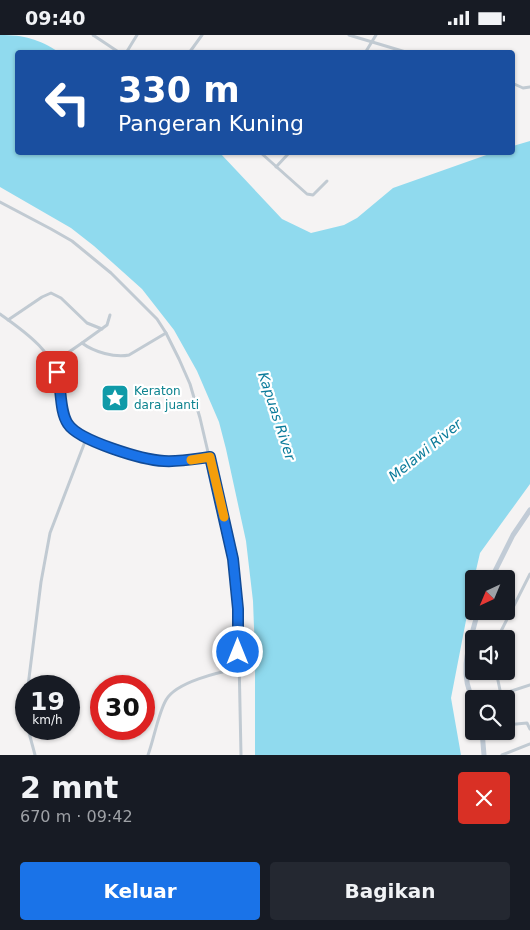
<!DOCTYPE html>
<html lang="id">
<head>
<meta charset="utf-8">
<style>
	body { margin:0; font-family:"DejaVu Sans",sans-serif; background:#242831; color:#f1f3f6; height:100vh; display:flex; flex-direction:column; font-size:19px; white-space:nowrap }
	* { box-sizing:border-box; margin:0 }
	p { font-size:16px; color:#9ea1a6 }
	.icon { flex:none; width:28px; height:28px; fill:none; stroke:currentColor; stroke-width:2; stroke-linecap:round; stroke-linejoin:round }
	.map { position:relative; height:720px; overflow:hidden }
	.side { display:flex; flex-direction:column; background:#171b24; flex:1 }
	.side>* { flex:none }
	.hud { position:absolute; left:15px; top:15px; width:500px; height:105px; border-radius:5px; box-shadow:0 1px 4px #0004; background:#1a4fa0; color:#fff; overflow:hidden }
	.needle { width:32px; rotate:224deg }
	.buttons { position:absolute; left:465px; top:535px; display:grid; gap:10px }
	.buttons a { display:grid; place-items:center; width:50px; height:50px; border-radius:5px; background:#171b24; box-shadow:0 1px 4px #0004; font-size:25px }
	.speed { position:absolute; left:15px; top:640px; display:flex; gap:10px; font-size:25px; font-weight:700; text-align:center }
	.speed>* { display:grid; place-content:center; width:65px; height:65px; border-radius:50%; background:#171b24; box-shadow:0 1px 4px #0004; line-height:1 }
	.speed small { font-size:12px; font-weight:400 }
	.speed .limit { border:8px solid #d22; background:#fff; color:#111 }
	.pin { position:absolute; display:grid; place-items:center; width:42px; height:42px; color:#fff; margin:-21px; border-radius:10px; box-shadow:0 2px 8px #0006 }
	.me { position:absolute; width:55px; margin:-28px; rotate:0deg; stroke-linejoin:round; filter:drop-shadow(0 0 4px #0008) }
	.turn { display:flex; align-items:center; gap:18px; height:105px; padding:0 20px; font-size:22px }
	.turn .icon { width:65px; height:65px; stroke-width:2.5 }
	.turn b { display:block; font-size:35px; line-height:42px }
	.round { display:grid; place-items:center; flex:none; width:52px; height:52px; border-radius:5px; background:#242831 }
	.summary { display:flex; align-items:center; justify-content:space-between; height:85px; padding:0 20px }
	h1 { font-size:30px; font-weight:600; line-height:38px }
	.button { display:flex; gap:10px; margin-top:auto; padding:10px 20px }
	.button a { flex:1; height:58px; border-radius:5px; background:#1a73e8; color:#fff; font-size:20px; font-weight:600; line-height:58px; text-align:center }
	.button a+a { background:#242831; color:#f1f3f6 }
	.status { display:flex; justify-content:space-between; align-items:center; height:35px; padding:0 25px; background:#171b24; direction:ltr }
	.status svg { height:14px; fill:currentColor }
	.map>svg:first-child { display:block }
	.water { fill:#90daee }
	.lines { fill:none; stroke-linecap:round; stroke-linejoin:round }
	.street { stroke:#c1cad2; stroke-width:3 }
	.secondary { stroke:#c1cbd6; stroke-width:5 }
	.route-casing { stroke:#114b97; stroke-width:12 }
	.route { stroke:#1a73e8; stroke-width:9 }
	.slow { stroke:#f59e0b; stroke-width:9 }
	.labels { text-anchor:middle; dominant-baseline:central; stroke-width:4.5; stroke-linejoin:round; paint-order:stroke }
	.culture-label { font-size:12px; fill:#0d838f; stroke:#fff; text-anchor:start }
	.water-label { font-size:14px; font-style:italic; fill:#0c7c9b; stroke:#fff }
</style>
</head>
<body>
<div class="status"><b>09:40</b><svg viewBox="0 0 49 12"><path d="M0 12V9h3v3zM5 12V6h3v6zM10 12V3h3v9zM15 12V0h3v12zM26 1h20v11H26zM47 4h2v5h-2z"/></svg></div>
<div class="map">
<svg width="530" height="720" viewBox="0 0 530 720">
	<rect width="100%" height="100%" fill="#f5f3f3"/>
	<path class="water" d="M0,0C25,0 38,4 59,17L18,18V118H220L282,184L311,198L344,190L357,183L393,153L492,118H512L513,111L530,106V449L480,518L474,544L451,663L461,720H255V619L253,566L246,506L226,414L219,387L197,336L174,295L142,254L94,211L71,193L0,152Z"/>
	<g class="lines">
		<g class="street">
			<polyline points="93,0 120,18"/>
			<polyline points="349,0 409,18"/>
			<polyline points="126,18 137,0"/>
			<polyline points="189,18 202,0"/>
			<polyline points="365,18 376,0"/>
			<polyline points="512,48 523,53 530,52"/>
			<polyline points="261,118 307,159 313,160 327,146"/>
			<polyline points="276,132 289,118"/>
			<polyline points="0,167 51,194 72,206 111,238 157,284 166,298 179,324 190,349 200,383 233,524 238,574 241,720"/>
			<path d="M0,279C27,298 56,318 61,354C63,366 61,380 68,391C80,407 144,425 164,426C180,427 195,424 210,421"/>
			<polyline points="8,285 42,262 51,258 61,263 87,288 102,294"/>
			<polyline points="82,308 107,290 110,280"/>
			<path d="M53,328L82,308C94,317 115,323 129,320L166,298"/>
			<polyline points="497,604 530,539"/>
			<polyline points="496,636 501,660"/>
			<polyline points="28,651 41,547 50,498 86,404"/>
			<polyline points="26,657 23,671 26,688"/>
			<polyline points="487,664 530,650"/>
			<polyline points="506,690 527,688 530,694"/>
			<polyline points="28,694 35,720"/>
			<path d="M148,720C154,704 158,679 166,665C176,647 219,637 238,634"/>
			<polyline points="502,720 530,709"/>
		</g>
		<g class="secondary">
			<polyline points="491,544 513,500 530,475"/>
			<path d="M474,666C457,638 471,605 478,576"/>
			<polyline points="482,696 484,720"/>
		</g>
	</g>
	<g class="lines">
		<defs>
			<path id="route" d="M57,337C62,353 59,376 68,389C79,406 143,425 164,426C179,427 195,424 210,422L233,524L238,574V617"/>
		</defs>
		<use href="#route" class="route-casing"/>
		<use href="#route" class="route"/>
		<polyline class="slow" points="191,425 210,422 224,482"/>
	</g>
	<defs>
		<symbol id="sight-square" viewBox="-11 -11 22 22"><rect x="-9" y="-9" width="18" height="18" rx="4" fill="#0f9aa8" stroke="#fff"/><path d="M0-6L1.8-2.2L6-1.7L2.9 1.2L3.7 5.4L0 3.3L-3.7 5.4L-2.9 1.2L-6-1.7L-1.8-2.2Z" fill="#fff"/></symbol>
	</defs>
	<g fill-rule="evenodd">
		<use href="#sight-square" x="99" y="347" width="32" height="32"/>
	</g>
	<g class="labels">
		<g class="culture-label">
			<text x="134" y="356">Keraton<tspan x="134" dy="14">dara juanti</tspan></text>
		</g>
		<g class="water-label">
			<text transform="translate(277 381) rotate(72)">Kapuas River</text>
			<text transform="translate(425 415) rotate(-39)">Melawi River</text>
		</g>
	</g>
</svg>
<div class="buttons">
<a><svg class="needle" viewBox="-14 -14 28 28"><path d="M0-13l5 13h-10z" fill="#e53935"/><path d="M0 13l5-13h-10z" fill="#9ea1a6"/></svg></a>
<a><svg class="icon" aria-label="sound" viewBox="0 0 24 24"><path d="M4 9h4l5-4v14l-5-4H4zM17 9q2 3 0 6"/></svg></a>
<a><svg class="icon" aria-label="search" viewBox="0 0 24 24"><circle cx="10" cy="10" r="6"/><path d="M15 15l6 6"/></svg></a>
</div>
<div class="speed"><div>19<small>km/h</small></div><div class="limit">30</div></div>
<div class="pin" style="left:57px;top:337px;background:#d93025"><svg class="icon" aria-label="arrive" viewBox="0 0 24 24"><path d="M6 21V4h12l-3 4 3 4H6"/></svg></div>
<svg class="me" style="left:238px;top:617px" viewBox="-20 -20 40 40"><circle r="17" fill="#1a73e8" stroke="#fff" stroke-width="3"/><path d="M0-11L8 9 0 5-8 9z" fill="#fff"/></svg>
<div class="hud">
<div class="turn"><svg class="icon" aria-label="left" viewBox="0 0 24 24"><path d="M17 20v-9H6M10 6l-5 5 5 5"/></svg><div><b>330 m</b>Pangeran Kuning</div></div>
</div>
</div>
<section class="side">
<div class="summary"><div><h1>2 mnt</h1><p>670 m · 09:42</p></div><a class="round" style="background:#d93025;color:#fff"><svg class="icon" aria-label="close" viewBox="0 0 24 24"><path d="M6 6l12 12M18 6L6 18"/></svg></a></div>
<div class="button"><a>Keluar</a><a>Bagikan</a></div>
</section>
</body>
</html>
